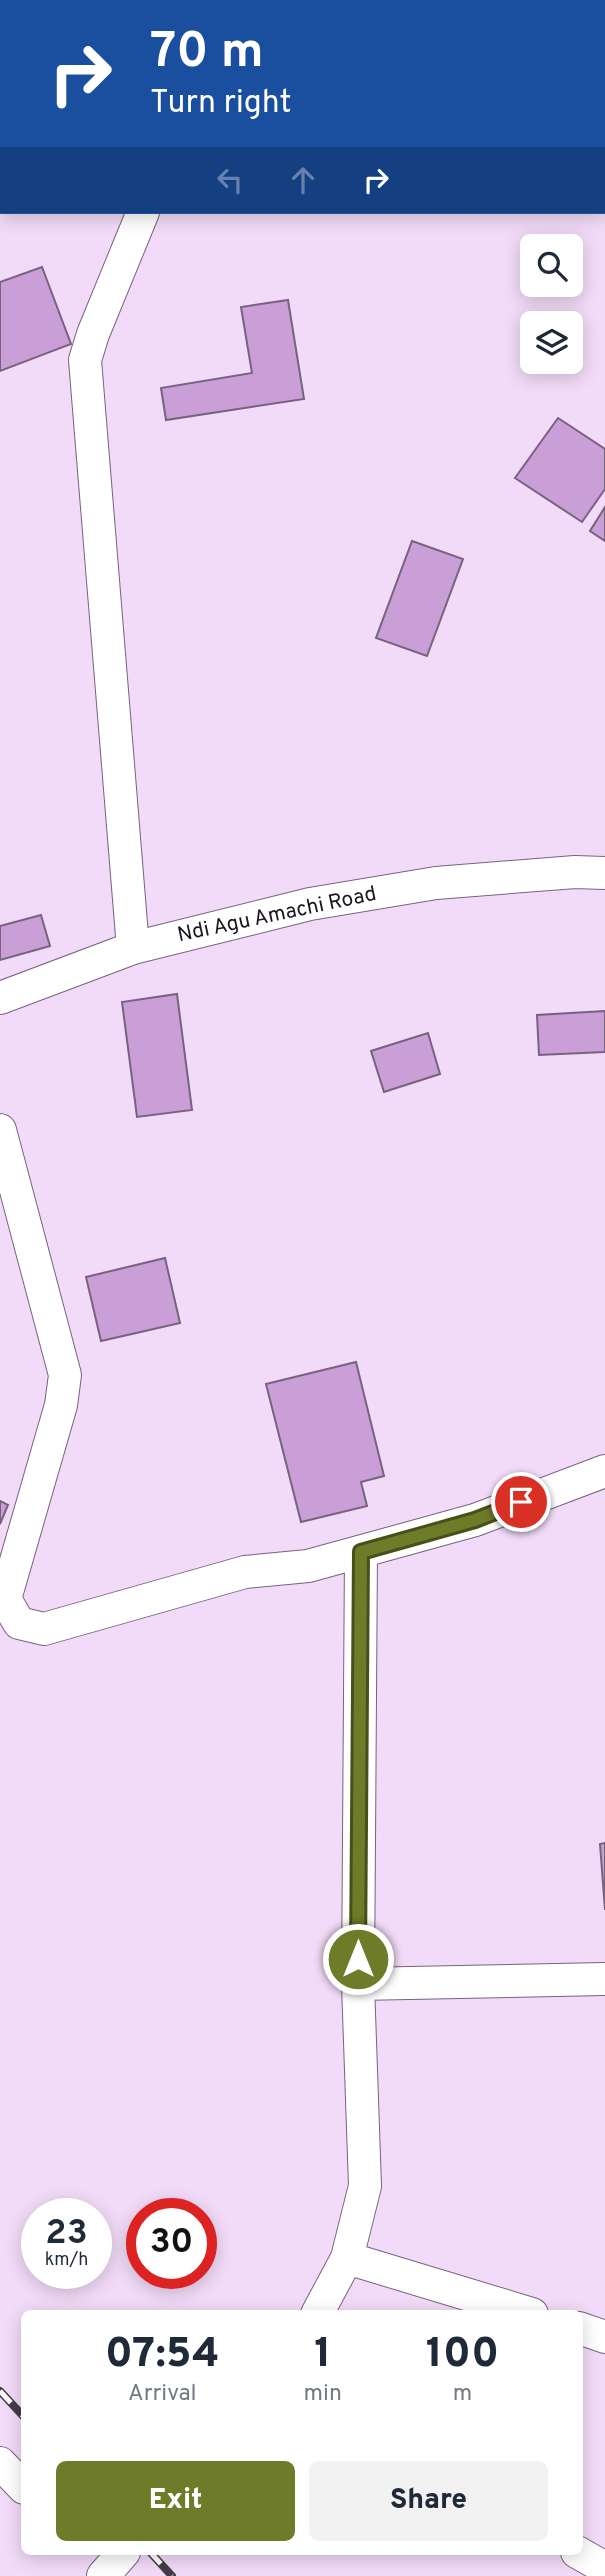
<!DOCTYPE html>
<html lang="en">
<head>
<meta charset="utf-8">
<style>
	body { margin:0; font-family:Overpass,sans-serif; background:#f2f2f3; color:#1f2937; height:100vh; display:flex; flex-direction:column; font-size:26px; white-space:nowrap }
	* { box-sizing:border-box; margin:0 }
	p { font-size:23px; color:#747a83 }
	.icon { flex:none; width:38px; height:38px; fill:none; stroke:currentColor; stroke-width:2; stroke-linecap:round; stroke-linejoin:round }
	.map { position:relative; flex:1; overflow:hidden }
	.side { position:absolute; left:21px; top:2310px; width:562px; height:245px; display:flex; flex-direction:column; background:#fff; border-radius:10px; box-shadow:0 4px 18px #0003 }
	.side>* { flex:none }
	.top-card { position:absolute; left:0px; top:0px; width:606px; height:214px; box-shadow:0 4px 18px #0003; background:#1a4fa0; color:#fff; overflow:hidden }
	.tools { position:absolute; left:520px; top:234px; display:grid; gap:14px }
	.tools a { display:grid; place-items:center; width:63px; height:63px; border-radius:10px; background:#fff; box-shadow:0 4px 18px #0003; font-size:35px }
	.speed { position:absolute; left:21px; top:2198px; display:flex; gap:14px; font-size:35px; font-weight:700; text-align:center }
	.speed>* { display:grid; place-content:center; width:91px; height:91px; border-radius:50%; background:#fff; box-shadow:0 4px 18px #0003; line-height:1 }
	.speed small { font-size:18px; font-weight:400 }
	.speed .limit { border:10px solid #d22; background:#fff; color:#111 }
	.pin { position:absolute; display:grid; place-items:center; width:60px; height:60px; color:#fff; margin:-30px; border:4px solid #fff; border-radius:50%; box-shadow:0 2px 7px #0007 }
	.me { position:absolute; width:77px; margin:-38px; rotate:0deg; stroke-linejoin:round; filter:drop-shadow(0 0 5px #0008) }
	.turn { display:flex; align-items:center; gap:24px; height:147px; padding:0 35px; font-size:32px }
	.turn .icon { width:91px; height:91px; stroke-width:2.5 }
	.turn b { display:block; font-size:49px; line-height:60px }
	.lanes { display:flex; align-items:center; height:66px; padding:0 35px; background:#0003; justify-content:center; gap:35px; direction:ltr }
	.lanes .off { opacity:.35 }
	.eta { display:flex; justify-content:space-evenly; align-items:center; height:119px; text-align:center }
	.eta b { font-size:42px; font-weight:800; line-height:49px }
	.action { display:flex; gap:14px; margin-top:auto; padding:14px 35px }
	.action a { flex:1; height:80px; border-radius:10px; background:#6e7b28; color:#fff; font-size:28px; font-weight:800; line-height:80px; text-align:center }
	.action a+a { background:#f2f2f3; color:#1f2937 }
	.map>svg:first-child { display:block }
	.building { fill:#ca9ed7; stroke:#77637d; stroke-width:2 }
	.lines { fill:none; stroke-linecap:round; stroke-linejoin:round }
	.minor-casing { stroke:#77637d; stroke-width:34 }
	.minor { stroke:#fff; stroke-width:32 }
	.rail-casing { stroke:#463b49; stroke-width:8 }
	.rail { stroke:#fff; stroke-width:5; stroke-dasharray:16; stroke-linecap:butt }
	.route-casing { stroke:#48501a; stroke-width:18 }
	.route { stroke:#6e7b28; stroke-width:12 }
	.labels { text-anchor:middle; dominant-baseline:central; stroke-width:6; stroke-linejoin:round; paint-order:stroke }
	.street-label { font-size:21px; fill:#1c141e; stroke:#fff }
</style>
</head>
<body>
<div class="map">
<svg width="605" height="2576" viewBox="0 0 605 2576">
	<rect width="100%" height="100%" fill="#f2dbf8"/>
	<g class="building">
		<polygon points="362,0 496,0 362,2"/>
		<polygon points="42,267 71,344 0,371 0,282"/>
		<polygon points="288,300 304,399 166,420 161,388 252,373 241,307"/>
		<polygon points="558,418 605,449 605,489 582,522 515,478"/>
		<polygon points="605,507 605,541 590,531"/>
		<polygon points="412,541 463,559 427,656 376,638"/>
		<polygon points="41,915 50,946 0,960 0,926"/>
		<polygon points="177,994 192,1110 137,1117 122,1002"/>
		<polygon points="605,1011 605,1052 539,1055 537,1015"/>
		<polygon points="428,1033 440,1074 384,1092 371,1051"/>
		<polygon points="165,1258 180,1323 101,1341 86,1277"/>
		<polygon points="356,1362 384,1476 361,1482 367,1506 301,1522 266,1384"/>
		<polygon points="0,1501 8,1505 0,1524"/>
		<polygon points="605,1843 605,1910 600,1844"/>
	</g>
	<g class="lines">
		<defs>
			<g id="minor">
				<polyline points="146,2 146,0"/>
				<polyline points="532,2 532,0"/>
				<polyline points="133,948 85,360 93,334 143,212"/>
				<polyline points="0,998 133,948 310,904 436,883 575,872 605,873"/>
				<polyline points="0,1130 65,1375 61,1405 5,1599 19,1623 44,1629 245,1572 308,1566 475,1520 605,1471"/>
				<polyline points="358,1984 605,1979"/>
				<polyline points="347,2258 532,2314"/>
				<polyline points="317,2314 347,2258 365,2186 358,1984 361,1552"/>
				<polyline points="579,2328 605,2337"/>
				<polyline points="0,2463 24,2488"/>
				<polyline points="577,2552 605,2568"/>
				<polyline points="103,2576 124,2552"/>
			</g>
		</defs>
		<use href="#minor" class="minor-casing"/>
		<use href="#minor" class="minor"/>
		<defs>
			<g id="rail">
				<polyline points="0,2391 24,2417"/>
				<polyline points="150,2552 172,2576"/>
			</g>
		</defs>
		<use href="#rail" class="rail-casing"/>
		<use href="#rail" class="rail"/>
	</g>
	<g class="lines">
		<defs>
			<polyline id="route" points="358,1959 361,1552 475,1520 521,1502"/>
		</defs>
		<use href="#route" class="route-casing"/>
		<use href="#route" class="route"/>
	</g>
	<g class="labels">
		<g class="street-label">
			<text transform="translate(277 915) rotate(-12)">Ndi Agu Amachi Road</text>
		</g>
	</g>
</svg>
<div class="tools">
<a><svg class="icon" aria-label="search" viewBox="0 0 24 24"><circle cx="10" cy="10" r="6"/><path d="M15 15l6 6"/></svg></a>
<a><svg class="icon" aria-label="layers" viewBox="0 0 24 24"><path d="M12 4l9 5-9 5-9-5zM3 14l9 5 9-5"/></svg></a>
</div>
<div class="speed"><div>23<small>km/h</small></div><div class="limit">30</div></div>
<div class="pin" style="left:521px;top:1502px;background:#d93025"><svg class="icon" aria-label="arrive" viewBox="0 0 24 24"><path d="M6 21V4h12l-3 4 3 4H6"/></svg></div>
<svg class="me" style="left:358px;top:1959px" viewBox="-20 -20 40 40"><circle r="17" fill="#6e7b28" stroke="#fff" stroke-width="3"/><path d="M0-11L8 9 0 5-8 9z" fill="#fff"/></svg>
<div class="top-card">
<div class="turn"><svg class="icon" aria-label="right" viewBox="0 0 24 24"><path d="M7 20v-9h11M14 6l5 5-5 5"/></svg><div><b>70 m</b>Turn right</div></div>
<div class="lanes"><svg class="icon off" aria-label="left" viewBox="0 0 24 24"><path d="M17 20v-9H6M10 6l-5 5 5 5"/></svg><svg class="icon off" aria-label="ahead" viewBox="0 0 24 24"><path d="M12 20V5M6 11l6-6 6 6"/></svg><svg class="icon" aria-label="right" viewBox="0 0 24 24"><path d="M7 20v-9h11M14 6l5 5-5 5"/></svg></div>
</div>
<section class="side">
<div class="eta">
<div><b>07:54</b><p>Arrival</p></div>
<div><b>1</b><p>min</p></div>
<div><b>100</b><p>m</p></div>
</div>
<div class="action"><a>Exit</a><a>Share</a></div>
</section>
</div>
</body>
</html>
